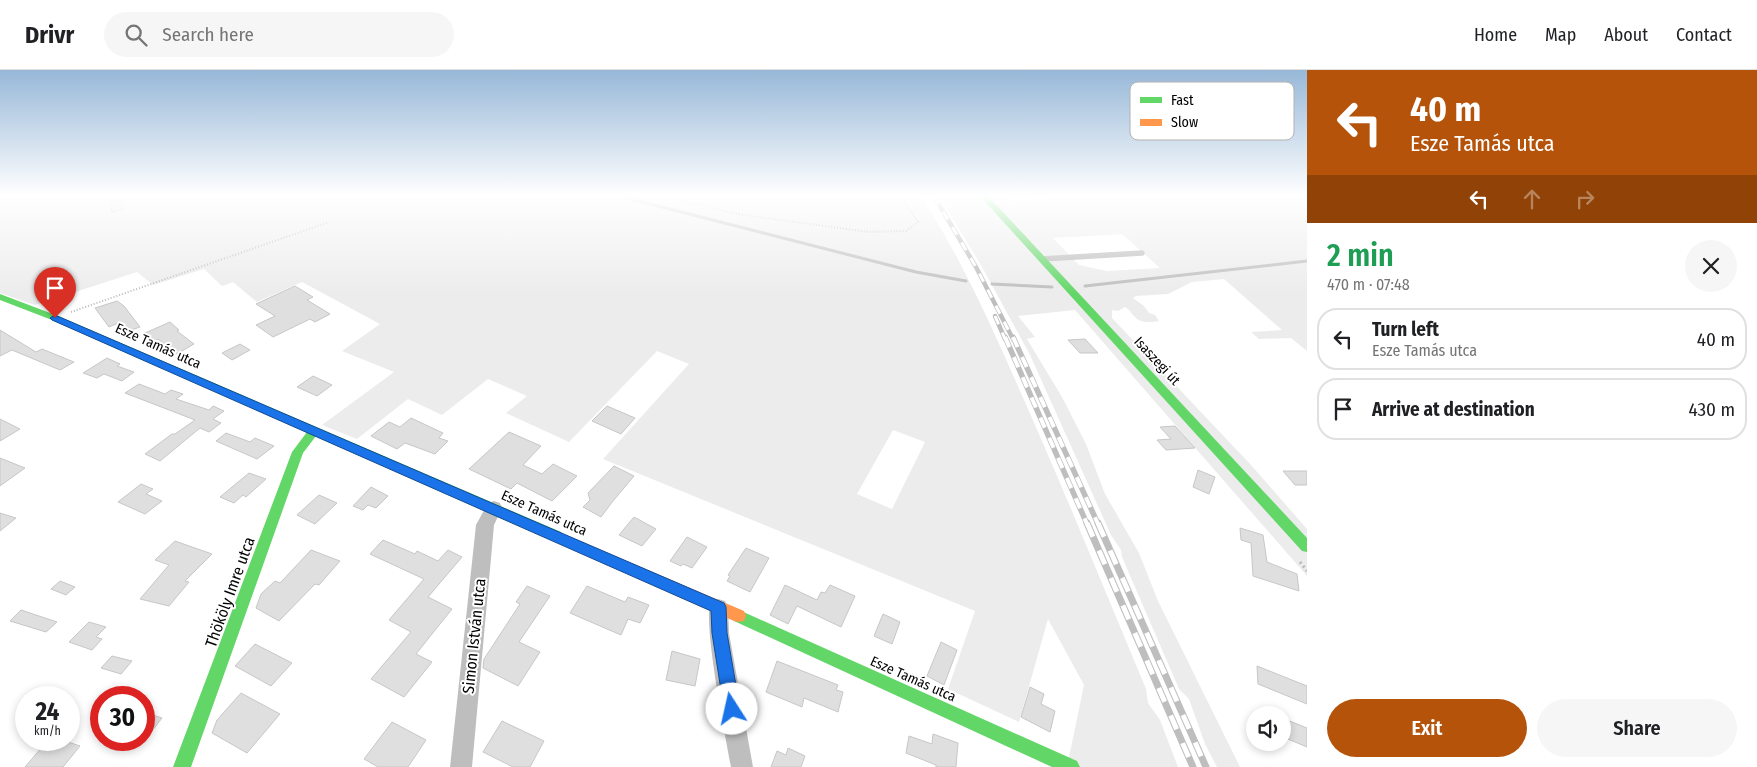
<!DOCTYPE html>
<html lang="en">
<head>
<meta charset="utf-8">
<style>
	body { margin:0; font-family:"Fira Sans Condensed",sans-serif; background:#f6f6f6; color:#202124; height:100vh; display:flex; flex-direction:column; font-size:19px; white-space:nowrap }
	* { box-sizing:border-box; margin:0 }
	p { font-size:16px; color:#757577 }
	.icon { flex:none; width:28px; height:28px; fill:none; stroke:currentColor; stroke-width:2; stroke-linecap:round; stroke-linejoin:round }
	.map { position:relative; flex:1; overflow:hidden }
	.panel { display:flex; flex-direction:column; background:#fff; width:450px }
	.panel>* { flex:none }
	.top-card { background:#b45309; color:#fff; overflow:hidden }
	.tools { position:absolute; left:1246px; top:636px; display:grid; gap:10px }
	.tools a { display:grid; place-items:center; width:45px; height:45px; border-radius:50%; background:#fff; box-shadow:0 2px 8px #0003; font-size:25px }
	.speed { position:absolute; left:15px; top:616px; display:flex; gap:10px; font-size:25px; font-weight:700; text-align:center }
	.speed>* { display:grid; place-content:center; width:65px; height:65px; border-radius:50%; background:#fff; box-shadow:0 2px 8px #0003; line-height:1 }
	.speed small { font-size:12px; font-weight:400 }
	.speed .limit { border:8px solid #d22; background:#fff; color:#111 }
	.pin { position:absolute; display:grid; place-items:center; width:42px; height:42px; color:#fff; margin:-51px -21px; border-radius:50% 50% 50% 0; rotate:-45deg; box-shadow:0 0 5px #0007 }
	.pin .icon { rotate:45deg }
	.me { position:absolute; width:55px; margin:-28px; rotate:350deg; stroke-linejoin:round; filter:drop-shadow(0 0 4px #0008) }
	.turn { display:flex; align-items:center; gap:18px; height:105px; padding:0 20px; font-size:22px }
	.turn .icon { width:65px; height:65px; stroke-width:2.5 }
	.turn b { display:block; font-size:35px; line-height:42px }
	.lanes { display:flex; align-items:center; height:48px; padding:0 20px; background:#0003; justify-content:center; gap:25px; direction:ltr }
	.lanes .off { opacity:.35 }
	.round { display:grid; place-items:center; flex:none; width:52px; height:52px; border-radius:26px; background:#f6f6f6 }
	.summary { display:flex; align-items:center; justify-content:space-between; height:85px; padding:0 20px }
	h1 { font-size:30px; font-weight:600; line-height:38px; color:#1e9e55 }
	.button { display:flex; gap:10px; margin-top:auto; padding:10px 20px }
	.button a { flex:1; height:58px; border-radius:30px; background:#b45309; color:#fff; font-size:20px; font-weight:600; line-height:58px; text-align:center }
	.button a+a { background:#f6f6f6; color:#202124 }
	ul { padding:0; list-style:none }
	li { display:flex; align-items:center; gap:15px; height:62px; margin:0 10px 8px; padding:0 10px; border:2px solid #e0e0e0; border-radius:20px }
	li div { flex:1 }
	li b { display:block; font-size:19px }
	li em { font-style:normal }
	header { display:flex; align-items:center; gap:30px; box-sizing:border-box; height:70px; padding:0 25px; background:#fff; border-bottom:1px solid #e0e0e0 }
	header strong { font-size:24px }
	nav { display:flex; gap:28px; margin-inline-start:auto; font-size:18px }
	.search { width:350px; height:45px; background:#f6f6f6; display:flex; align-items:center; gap:12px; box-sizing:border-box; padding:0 18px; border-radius:28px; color:#757577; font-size:19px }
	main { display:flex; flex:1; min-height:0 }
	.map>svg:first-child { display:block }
	.green { fill:#ececec; fill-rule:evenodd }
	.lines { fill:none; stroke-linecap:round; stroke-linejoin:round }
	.stream { stroke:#bfbfbf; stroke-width:3 }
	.building { fill:#dfdfdf; stroke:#c7c7c7 }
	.path-far1 { stroke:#b9b9b9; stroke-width:2; stroke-dasharray:1 2; stroke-linecap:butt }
	.path { stroke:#b9b9b9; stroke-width:3; stroke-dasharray:2 3; stroke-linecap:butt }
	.lane { stroke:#bebebe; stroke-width:5.5 }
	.street { fill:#bebebe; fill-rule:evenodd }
	.fast { fill:#63d668; fill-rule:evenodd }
	.slow { fill:#ff974d; fill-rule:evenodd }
	.rail-far2-casing { stroke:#bebebe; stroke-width:4.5 }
	.rail-far1-casing { stroke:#bebebe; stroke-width:5.5 }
	.rail-casing { stroke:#bebebe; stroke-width:7 }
	.rail-far2 { stroke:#fff; stroke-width:3; stroke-dasharray:9; stroke-linecap:butt }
	.rail-far1 { stroke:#fff; stroke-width:4; stroke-dasharray:11; stroke-linecap:butt }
	.rail { stroke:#fff; stroke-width:5; stroke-dasharray:15; stroke-linecap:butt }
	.route { fill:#1a73e8; stroke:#114b97 }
	.labels { text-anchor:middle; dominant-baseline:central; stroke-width:4; stroke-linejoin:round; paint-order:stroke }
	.street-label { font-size:14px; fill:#000; stroke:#fff }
	.near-street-label { font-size:16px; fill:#000; stroke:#fff }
	.key { fill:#fff; stroke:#b2b2b2; stroke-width:1 }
	.key-label { font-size:14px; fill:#000 }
</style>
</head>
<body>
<header>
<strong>Drivr</strong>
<div class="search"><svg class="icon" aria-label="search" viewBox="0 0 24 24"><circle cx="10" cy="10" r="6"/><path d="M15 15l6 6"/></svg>Search here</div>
<nav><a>Home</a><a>Map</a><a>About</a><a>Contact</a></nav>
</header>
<main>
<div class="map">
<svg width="1307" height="697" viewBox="0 0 1307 697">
	<rect width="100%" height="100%" fill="#fff"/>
	<g class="green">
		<path d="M0,126H921C963,191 994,262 1025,332C1067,427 1106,523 1146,619L1148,633L1160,650L1178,697H1067L1084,615L1048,549L1019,652L948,619L975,541L603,389L689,294L657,281L569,372L506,343L527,326L488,309L442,345L408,329L357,369L322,355L394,302L342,281L380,254L302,212L257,232L233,212L222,216L204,199L153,215L137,202L35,235L0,223ZM893,360L925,372L892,439L857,424Z"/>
		<path d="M939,126H1002L1007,131L1104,126H1307V281L1291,268L1259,269L1251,262L1282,260L1224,209L1192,212L1168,224L1136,226L1133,228L1144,236L1149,243L1155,245L1159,251C1151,252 1140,254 1134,246C1130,242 1130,240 1125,237L1118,241L1112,240V248L1251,395L1307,459V506L1075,240L1018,246L1035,267L1027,269L1062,327L1086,374L1105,424L1139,483L1158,531L1240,697H1217L1205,674L1189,629L1179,619L1122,487L1121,480L1111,465L1030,285L981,195ZM1122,164L1160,198L1107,201L1079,195L1053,168Z"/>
	</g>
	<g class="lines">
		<g class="stream">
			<polyline points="619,126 916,202 966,211"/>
			<polyline points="992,214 1052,217"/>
			<polyline points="1085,216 1307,191"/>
		</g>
	</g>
	<g class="building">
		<polygon points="120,128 124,139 112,142 109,130"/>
		<polygon points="295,216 313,227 307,230 330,244 315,252 310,249 273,267 256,255 275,246 256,234"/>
		<polygon points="117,231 124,236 140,257 123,263 116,254 109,257 95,238"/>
		<polygon points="170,252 179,260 177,261 194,274 177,284 158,269 154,271 145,263"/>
		<polygon points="0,260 36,282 42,279 74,292 60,300 12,280 0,286"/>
		<polygon points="1085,269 1098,283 1080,283 1068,270"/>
		<polygon points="240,274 250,280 232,290 222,283"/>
		<polygon points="107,288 120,294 117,296 134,302 122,311 104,304 97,308 83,303"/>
		<polygon points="313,306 332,315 317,326 297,317"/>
		<polygon points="139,314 165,324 171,320 183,324 176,329 209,340 213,336 224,341 213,349 221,353 209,362 200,358 160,391 145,384 172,364 175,364 195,350 125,323"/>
		<polygon points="607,336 635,348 621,364 592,351"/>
		<polygon points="411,348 443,363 439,368 448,371 435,384 405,373 397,379 371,366 389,352 400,357"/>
		<polygon points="0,349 20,359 0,371"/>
		<polygon points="1175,356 1195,378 1166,380 1157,370 1171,369 1160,357"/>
		<polygon points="509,362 541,376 523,395 542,404 553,394 577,406 552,431 517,413 511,419 469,399"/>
		<polygon points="226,363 250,372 255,368 274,376 257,389 216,371"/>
		<polygon points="0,388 25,398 0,416"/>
		<polygon points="614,396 634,406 613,431 601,447 583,437 590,430 588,423"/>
		<polygon points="1198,400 1215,407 1209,424 1193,417"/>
		<polygon points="1283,401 1307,401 1307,415 1295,415"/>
		<polygon points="249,403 266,409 246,427 243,425 234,433 220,427"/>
		<polygon points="141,414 153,419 146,424 162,431 145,444 118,432"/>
		<polygon points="371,417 388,426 376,438 368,435 363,440 353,436"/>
		<polygon points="319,425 337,433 315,454 297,445"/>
		<polygon points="0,443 16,448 0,461"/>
		<polygon points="634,447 656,459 642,476 619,465"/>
		<polygon points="1240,458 1263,465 1267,492 1297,504 1299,521 1253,506 1251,473 1241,470"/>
		<polygon points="687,467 707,477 692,498 683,494 681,496 670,491"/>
		<polygon points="383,470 415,484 417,481 438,491 448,480 462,487 428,527 452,539 416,584 432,592 404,627 371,609 411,562 389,550 424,509 370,484"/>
		<polygon points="175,471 212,484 185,511 189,512 169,536 140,529 169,495 155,490"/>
		<polygon points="746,478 769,488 750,522 727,511 730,506 728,505"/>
		<polygon points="311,480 340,491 319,515 315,514 279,551 256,538 261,524 275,511 280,513"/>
		<polygon points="60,511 75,517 66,525 51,519"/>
		<polygon points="785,515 817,530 821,522 825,523 830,515 855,526 841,557 797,536 788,554 770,545"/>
		<polygon points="527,516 550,526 519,572 540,582 518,616 483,598 484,589 520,534 516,532"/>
		<polygon points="587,516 625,532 628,527 649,535 640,553 628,549 621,565 570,543"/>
		<polygon points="21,540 57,552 46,562 10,551"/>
		<polygon points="883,544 900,552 892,574 874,566"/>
		<polygon points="89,552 106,557 96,567 102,569 92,580 69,572"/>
		<polygon points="941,572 957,580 944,615 927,606"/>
		<polygon points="255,574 292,593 271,616 235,596"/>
		<polygon points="672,581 700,589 695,616 666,610"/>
		<polygon points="112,586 132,591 121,604 101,598"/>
		<polygon points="777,591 838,615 836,620 843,622 838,642 804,628 802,637 766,622"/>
		<polygon points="1257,596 1307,616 1307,634 1258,614"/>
		<polygon points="1030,617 1044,624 1041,634 1055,641 1050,662 1021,647"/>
		<polygon points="241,623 280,644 247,683 212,663 217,650"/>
		<polygon points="144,642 162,648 144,671"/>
		<polygon points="1282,648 1307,658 1307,677 1283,667"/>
		<polygon points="502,651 544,671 530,697 513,697 483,682"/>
		<polygon points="392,652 426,670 408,697 378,697 364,689"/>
		<polygon points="933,664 958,673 956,697 936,697 936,695 906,683 909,666 932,674"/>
		<polygon points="48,670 62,670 80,676 63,697 25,697"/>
		<polygon points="788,678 805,686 801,697 771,697 777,681 786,685"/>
	</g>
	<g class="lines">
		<g class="path-far1">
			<polyline points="660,126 737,144 869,162 906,161 918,152 900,126"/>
			<polyline points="71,242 329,152"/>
		</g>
		<polyline class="path" points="1300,492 1307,501"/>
		<polyline class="lane" points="1042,189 1142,183"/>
		<g class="street">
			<polygon points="494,431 500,433 502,438 494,455 472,697 450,697 476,455 488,433"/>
			<path d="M718,529L725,531L728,537L729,563L753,697H731C726,668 702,551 711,531Z"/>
		</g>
		<g class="fast">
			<polygon points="980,126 988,126 1307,468 1307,482 1302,481"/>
			<polygon points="0,224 58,246 561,462 563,466 561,470 556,471 551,470 316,366 303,383 191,697 173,697 292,382 307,362 52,250 0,230"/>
			<polygon points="739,540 1077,691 1080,697 1052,697 734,551 732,546 734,541"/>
		</g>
		<polygon class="slow" points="556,461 744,541 746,546 744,551 739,552 734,551 551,470 549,466 551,462"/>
		<defs>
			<g id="rail-far2">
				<polyline points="934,126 976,197 1013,269"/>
				<polyline points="995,246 1005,269"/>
			</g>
			<g id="rail-far1">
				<polyline points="1005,267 1087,454"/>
				<polyline points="1013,267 1098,454"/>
			</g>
			<g id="rail">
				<polyline points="1087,453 1193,697"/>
				<polyline points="1098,453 1206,697"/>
			</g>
		</defs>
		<use href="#rail-far2" class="rail-far2-casing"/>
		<use href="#rail-far1" class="rail-far1-casing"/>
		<use href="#rail" class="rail-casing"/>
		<use href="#rail-far2" class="rail-far2"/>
		<use href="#rail-far1" class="rail-far1"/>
		<use href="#rail" class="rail"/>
	</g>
	<linearGradient id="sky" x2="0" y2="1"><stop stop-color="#97b8d8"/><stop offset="0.56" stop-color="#fff"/><stop offset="1" stop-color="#fff" stop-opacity="0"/></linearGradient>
	<rect width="1307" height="224" fill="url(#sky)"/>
	<polygon class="route" points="55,245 724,533 726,537 727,563 740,639 738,645 732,647 727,645 724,639 712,563 711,541 52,250 50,248"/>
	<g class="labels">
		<g class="street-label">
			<text transform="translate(158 276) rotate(24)">Esze Tamás utca</text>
			<text transform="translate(1157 291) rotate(47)">Isaszegi út</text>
			<text transform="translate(544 443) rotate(24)">Esze Tamás utca</text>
			<text transform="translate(913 609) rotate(24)">Esze Tamás utca</text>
		</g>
		<g class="near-street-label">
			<text transform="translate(230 522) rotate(-70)">Thököly Imre utca</text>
			<text transform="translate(474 566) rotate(-84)">Simon István utca</text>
		</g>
	</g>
	<rect x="1130" y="12" width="164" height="58" rx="8" class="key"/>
	<rect x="1140" y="27" width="22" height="6" fill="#63d668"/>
	<rect x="1140" y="49" width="22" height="7" fill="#ff974d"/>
	<g class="key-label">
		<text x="1171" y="35">Fast</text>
		<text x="1171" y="57">Slow</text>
	</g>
</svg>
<div class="tools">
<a><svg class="icon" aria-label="sound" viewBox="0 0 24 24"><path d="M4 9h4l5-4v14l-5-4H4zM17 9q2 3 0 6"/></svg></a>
</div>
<div class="speed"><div>24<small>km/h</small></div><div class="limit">30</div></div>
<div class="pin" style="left:55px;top:248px;background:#d93025"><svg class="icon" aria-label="arrive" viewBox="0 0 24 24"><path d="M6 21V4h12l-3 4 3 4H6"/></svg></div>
<svg class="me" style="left:732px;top:639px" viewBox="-20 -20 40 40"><circle r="19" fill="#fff"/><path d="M0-13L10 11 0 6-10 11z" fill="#1a73e8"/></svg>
</div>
<section class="panel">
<div class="top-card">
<div class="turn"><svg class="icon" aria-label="left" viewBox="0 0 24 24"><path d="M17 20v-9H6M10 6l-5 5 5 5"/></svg><div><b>40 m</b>Esze Tamás utca</div></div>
<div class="lanes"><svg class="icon" aria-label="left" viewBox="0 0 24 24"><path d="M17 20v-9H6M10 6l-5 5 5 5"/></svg><svg class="icon off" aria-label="ahead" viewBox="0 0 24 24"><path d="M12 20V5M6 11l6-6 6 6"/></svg><svg class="icon off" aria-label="right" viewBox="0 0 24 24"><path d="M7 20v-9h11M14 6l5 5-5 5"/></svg></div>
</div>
<div class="summary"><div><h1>2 min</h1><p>470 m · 07:48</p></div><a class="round"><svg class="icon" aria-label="close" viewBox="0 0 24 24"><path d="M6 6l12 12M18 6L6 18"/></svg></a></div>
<ul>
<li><svg class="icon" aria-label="left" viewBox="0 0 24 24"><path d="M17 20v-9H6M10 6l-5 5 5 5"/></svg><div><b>Turn left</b><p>Esze Tamás utca</p></div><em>40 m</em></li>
<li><svg class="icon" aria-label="arrive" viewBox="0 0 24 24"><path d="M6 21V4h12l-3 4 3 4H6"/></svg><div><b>Arrive at destination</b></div><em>430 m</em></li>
</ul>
<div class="button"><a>Exit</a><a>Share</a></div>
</section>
</main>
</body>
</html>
